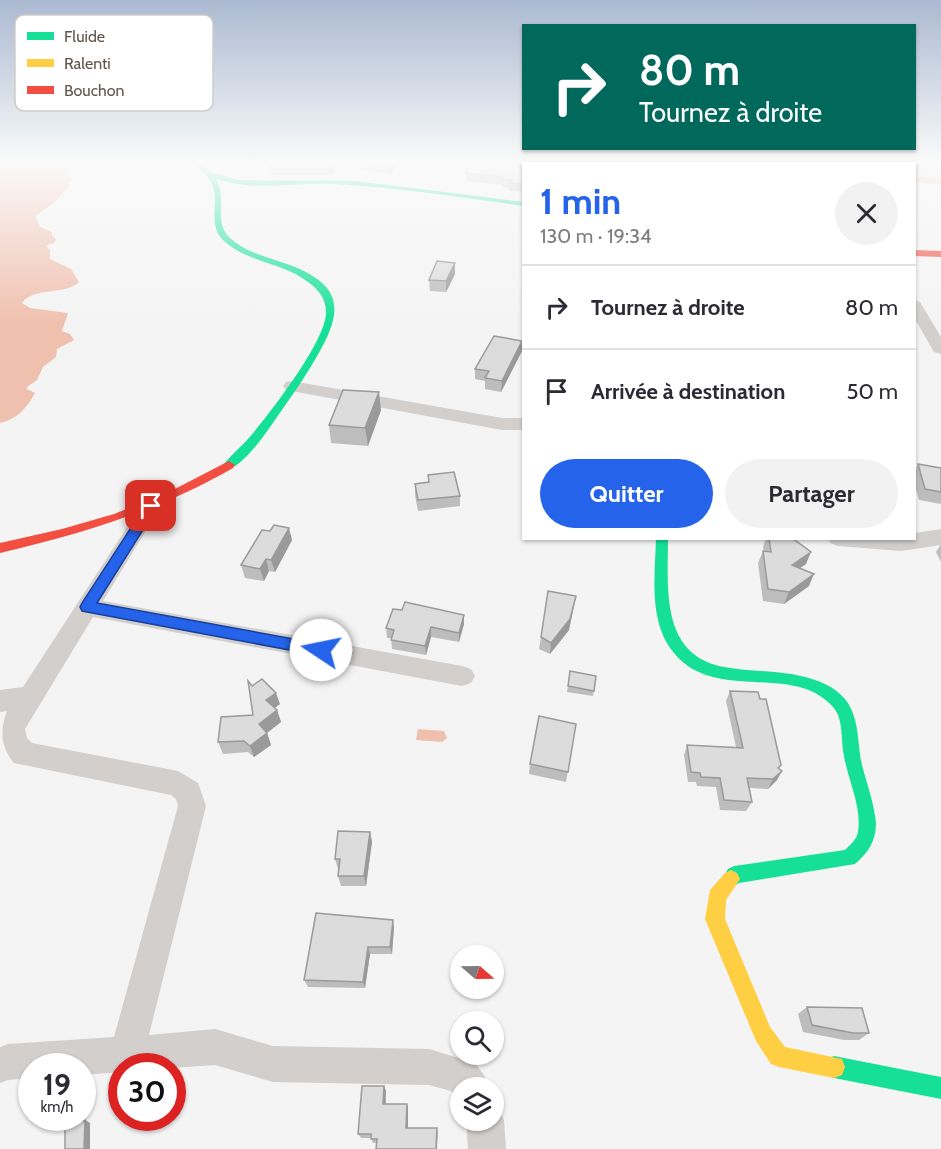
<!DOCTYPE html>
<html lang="fr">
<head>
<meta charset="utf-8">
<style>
	body { margin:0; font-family:Cabin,sans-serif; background:#f2f2f3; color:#2b2b33; height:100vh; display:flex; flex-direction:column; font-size:22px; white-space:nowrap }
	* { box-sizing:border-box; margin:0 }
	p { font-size:20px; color:#7c7c81 }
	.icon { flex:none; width:33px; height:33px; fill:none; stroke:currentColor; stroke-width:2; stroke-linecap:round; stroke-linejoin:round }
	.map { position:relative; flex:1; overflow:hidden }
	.side { position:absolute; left:522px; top:162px; width:394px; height:378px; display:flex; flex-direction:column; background:#fff; border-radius:0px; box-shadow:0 2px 4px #0004 }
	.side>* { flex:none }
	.banner { position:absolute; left:522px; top:24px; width:394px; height:126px; border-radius:0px; box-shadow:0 2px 4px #0004; background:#00695c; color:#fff; overflow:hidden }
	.needle { width:39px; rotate:110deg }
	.tools { position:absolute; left:450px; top:945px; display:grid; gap:12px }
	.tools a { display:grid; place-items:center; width:54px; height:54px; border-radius:50%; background:#fff; box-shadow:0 2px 4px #0004; font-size:30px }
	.speed { position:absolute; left:18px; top:1053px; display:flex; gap:12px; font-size:30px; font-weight:700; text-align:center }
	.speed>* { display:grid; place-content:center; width:78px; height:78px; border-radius:50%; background:#fff; box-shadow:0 2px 4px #0004; line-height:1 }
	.speed small { font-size:15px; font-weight:400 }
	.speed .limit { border:9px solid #d22; background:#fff; color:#111 }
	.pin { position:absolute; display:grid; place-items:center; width:51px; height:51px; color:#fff; margin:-26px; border-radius:12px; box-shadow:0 3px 9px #0006 }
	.me { position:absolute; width:66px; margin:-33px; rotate:281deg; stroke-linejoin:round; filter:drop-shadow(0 0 4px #0008) }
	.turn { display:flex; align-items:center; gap:21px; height:126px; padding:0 18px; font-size:27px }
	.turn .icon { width:78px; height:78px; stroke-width:2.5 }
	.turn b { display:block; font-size:42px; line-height:51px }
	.round { display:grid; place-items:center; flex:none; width:63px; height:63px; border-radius:32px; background:#f2f2f3 }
	.overview { display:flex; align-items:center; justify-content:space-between; height:102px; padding:0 18px }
	h1 { font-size:36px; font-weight:800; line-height:45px; color:#2563eb }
	.primary-button { display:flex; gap:12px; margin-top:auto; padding:12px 18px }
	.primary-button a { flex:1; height:69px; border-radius:36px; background:#2563eb; color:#fff; font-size:24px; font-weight:800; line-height:69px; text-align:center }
	.primary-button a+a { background:#f2f2f3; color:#2b2b33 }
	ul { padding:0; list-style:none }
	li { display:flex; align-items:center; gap:18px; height:84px; padding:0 18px; border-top:2px solid #e1e1e2 }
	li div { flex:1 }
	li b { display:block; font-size:22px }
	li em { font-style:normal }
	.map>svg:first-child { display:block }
	.green { fill:#f2d9e7 }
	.water { fill:#f0c0ae }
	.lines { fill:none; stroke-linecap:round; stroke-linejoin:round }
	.canal { fill:#f0c0ae; fill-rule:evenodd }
	.street { fill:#d2cfcd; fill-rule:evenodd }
	.fast { fill:#16e098; fill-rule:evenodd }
	.slow { fill:#ffcf43; fill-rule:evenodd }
	.jam { fill:#f24e42; fill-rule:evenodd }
	.wall { fill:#bebdbd }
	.shaded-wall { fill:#9b9a9a }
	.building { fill:#dddcdc; stroke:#9b9a9a; stroke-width:1.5 }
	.route { fill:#2563eb; stroke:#184099; stroke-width:1.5 }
	.key { fill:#fff; stroke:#cfccc9; stroke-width:1.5 }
	.key-label { font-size:16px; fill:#60564a }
</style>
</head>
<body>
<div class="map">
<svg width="941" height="1149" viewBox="0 0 941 1149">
	<rect width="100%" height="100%" fill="#f4f4f4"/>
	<polygon class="green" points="838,163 941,163 941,184 915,179 915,164"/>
	<g class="water">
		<path d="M0,163L64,164L69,169L67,174L72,179L68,182L69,186L54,203L35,216L40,227L52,232V236L56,239L55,242L46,246L50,250V259L71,269L79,282C65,296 34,286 22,303L30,308L68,313L62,331L70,334L74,340L57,349L56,357L43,367L37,380L27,387V389L35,393C27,408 17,419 0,423Z"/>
		<polygon points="418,729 444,731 447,738 442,742 416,740"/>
	</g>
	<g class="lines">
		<g class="canal">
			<polygon points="764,163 775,163 776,164 764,164"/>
			<polygon points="915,176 941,179 941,185 915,182"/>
		</g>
		<g class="street">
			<polygon points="915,300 920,302 941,337 941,354 934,352 915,319"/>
			<polygon points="292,381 502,418 524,418 524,430 502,430 286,390 283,386 286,382"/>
			<path d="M151,499L158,501L161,506L103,601L462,666L471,669L475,676L471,683L462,686L93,617L25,729L27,738L32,743L178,771L198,783L206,806L149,1035L215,1029L273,1046L429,1049L475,1063L484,1075L489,1088H460V1102L451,1091L429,1085L273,1082L215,1065L172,1068L122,1066V1072L82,1075V1066H32V1078L8,1080L0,1083V1047L8,1044L114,1037L178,806L176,799L171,795L14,763C0,746 0,730 7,711L0,712V690L23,687L144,501Z"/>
			<polygon points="941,529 941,545 901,551 838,546 830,543 828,538 915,538 915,533"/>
			<polygon points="494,1105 498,1107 504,1120 506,1149 468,1149 466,1120 494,1120"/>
		</g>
		<g class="fast">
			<path d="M194,163H201L211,172L238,180L356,181L524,202V206C461,197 399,188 335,184C296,182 254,192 216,179C227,196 214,221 228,236C245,253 268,257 290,265C345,286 343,312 316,358C307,373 297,389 286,404C274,421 248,463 229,469L223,465C230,456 240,448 248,439C268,416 327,340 326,312C326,298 318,289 308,282C283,262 247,263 223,240C207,223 220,202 212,184C208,175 200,170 194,163Z"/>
			<path d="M656,538H668C668,588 660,655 724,667C750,672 776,670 801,676C818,680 834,686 845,699C860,718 857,743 862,765C867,784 874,803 876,823C876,841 868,853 855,864L739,883L731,888L725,885L722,879L728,869L734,866L845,850C850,845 857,839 858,832C862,807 848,780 844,756C841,743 843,728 838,715C834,705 822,696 811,691C768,673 708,695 674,653C648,622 655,576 656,538Z"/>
			<polygon points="834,1056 941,1077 941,1099 834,1078 826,1075 823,1067 826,1059"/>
		</g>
		<polygon class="slow" points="731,870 737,873 740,879 726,900 725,919 770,1027 785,1047 842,1059 845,1067 842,1075 834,1078 779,1067 771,1064 756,1041 705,919 710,890 725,873"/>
		<g class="jam">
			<polygon points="915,250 941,251 941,257 915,256"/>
			<path d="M229,461L235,465L233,468C158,511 84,533 0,553V543L62,529L114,514L169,492Z"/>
		</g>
	</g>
	<g class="wall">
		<polygon points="271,163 398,163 390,174 336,165 332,175 272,175 270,168"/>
		<polygon points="524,164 524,192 509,191 509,188 502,187 502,185 466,181 466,173"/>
		<polygon points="455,274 446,292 430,291 429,280"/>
		<polygon points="522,341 522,351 501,392 485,389 485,381 475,379 475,369"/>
		<polygon points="381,410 368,446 331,443 329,425"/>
		<polygon points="918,464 941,468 941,504 919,500 915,486 915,470"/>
		<polygon points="415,484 460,496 460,506 418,511 415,495"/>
		<polygon points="766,538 792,538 806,564 800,568 809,586 784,604 763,601 758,563 763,551 764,552 763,547"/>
		<polygon points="292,540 275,572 269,571 264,581 245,578 241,565"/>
		<polygon points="941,544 941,562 936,552"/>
		<polygon points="576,596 569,630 550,654 539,649 541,637"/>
		<polygon points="464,624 459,642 431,637 426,655 392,649 391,638 387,638 386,628"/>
		<polygon points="570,671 596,676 593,696 567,692"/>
		<polygon points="252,686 280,704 275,708 277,710 281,722 267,733 271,745 254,757 248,752 223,754 218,742 253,715"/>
		<polygon points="730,691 779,769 777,780 768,789 749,788 752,802 746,811 720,810 716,787 697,786 696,782 688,782 684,755 687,745 736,747 726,701"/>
		<polygon points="576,724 566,782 529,774 530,764"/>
		<polygon points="370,832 372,842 366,886 341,886 338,876 339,869 338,869 335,859"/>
		<polygon points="394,927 392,954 370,954 365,988 308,987 304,980"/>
		<polygon points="807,1007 869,1033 859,1040 844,1040 803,1032 798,1014"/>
		<polygon points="384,1086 386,1091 386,1104 407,1104 408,1109 408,1128 437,1128 438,1133 437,1149 376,1149 376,1143 373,1143 371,1138 361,1138 358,1134"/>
	</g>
	<g class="shaded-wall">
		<polygon points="333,163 335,163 336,165 332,175 331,168"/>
		<polygon points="392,163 398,163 390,174 389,167"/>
		<polygon points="455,263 455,274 446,292 446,281"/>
		<polygon points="522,341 522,351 501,392 502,381"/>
		<polygon points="379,392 381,410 368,446 365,428"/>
		<polygon points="289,528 292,540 275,572 271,560"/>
		<polygon points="811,552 806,564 787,577 792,565"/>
		<polygon points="266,559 269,571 264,581 260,569"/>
		<polygon points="814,574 809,586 784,604 789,592"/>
		<polygon points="576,596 569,630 550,654 551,643"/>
		<polygon points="464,615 464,624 459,642 459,633"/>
		<polygon points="431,627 431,637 426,655 425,646"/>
		<polygon points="276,693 280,704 270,711 266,700"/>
		<polygon points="277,710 281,722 263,736 259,724"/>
		<polygon points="267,733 271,745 254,757 250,746"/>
		<polygon points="782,771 777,780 768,789 773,779"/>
		<polygon points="370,832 372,842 366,886 364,876"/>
		<polygon points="393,920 394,927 392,954 390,947"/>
		<polygon points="368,947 370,954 365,988 363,982"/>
		<polygon points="384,1086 386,1091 385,1109 383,1104"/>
		<polygon points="407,1104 408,1109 408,1132 406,1128"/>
		<polygon points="85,1120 90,1123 90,1149 84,1149"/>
	</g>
	<g class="building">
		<polygon points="271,163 333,163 331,168 270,168"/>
		<polygon points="366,163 392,163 389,167"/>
		<polygon points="472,163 547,163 524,164 524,184 510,183 511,180 502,179 503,177 466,173"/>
		<polygon points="437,261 455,263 446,281 429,280"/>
		<polygon points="494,336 522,341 502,381 485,378 489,371 475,369"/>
		<polygon points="343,390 379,392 365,428 329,425"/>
		<polygon points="918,464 941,468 941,492 925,489"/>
		<polygon points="454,472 460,496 418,500 415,484 429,482 428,475"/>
		<polygon points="274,525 289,528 271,560 266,559 260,569 241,565 262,530 270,531"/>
		<polygon points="769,538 792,538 811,552 792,565 814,574 789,592 768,589 763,551 771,552"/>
		<polygon points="548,591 576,596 570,619 551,643 541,637"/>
		<polygon points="405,602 464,615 459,633 431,627 425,646 391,640 394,630 386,628 393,609 402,610"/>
		<polygon points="570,671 596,676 594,691 568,686"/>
		<polygon points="262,679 276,693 266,700 277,710 259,724 267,733 250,746 244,741 218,742 221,717 253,715 248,681 252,686"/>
		<polygon points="730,691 758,692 760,699 766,699 781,765 778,768 782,771 773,779 747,778 752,802 724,800 720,778 701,777 700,773 691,772 687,745 743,748"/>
		<polygon points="539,716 576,724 568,772 530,764"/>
		<polygon points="338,831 370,832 364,876 338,876 340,859 335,859"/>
		<polygon points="316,913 393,920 390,947 368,947 363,982 304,980"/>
		<polygon points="807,1007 862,1008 869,1033 853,1033 812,1025"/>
		<polygon points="362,1086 384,1086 383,1104 407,1104 406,1128 437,1128 436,1149 376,1149 377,1139 371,1139 371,1134 358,1134"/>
		<polygon points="85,1120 84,1149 65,1149 65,1127"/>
	</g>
	<linearGradient id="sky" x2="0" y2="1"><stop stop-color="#abb9d1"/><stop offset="0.5" stop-color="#fafafa"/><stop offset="1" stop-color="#fafafa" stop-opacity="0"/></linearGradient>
	<rect width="941" height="324" fill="url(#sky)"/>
	<polygon class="route" points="151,502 158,506 97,603 321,644 327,646 329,650 327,654 321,656 82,611 80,607 82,603 147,503"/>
	<rect x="15" y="15" width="198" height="96" rx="9" class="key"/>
	<rect x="27" y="32" width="27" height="8" fill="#16e098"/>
	<rect x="27" y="59" width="27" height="8" fill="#ffcf43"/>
	<rect x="27" y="86" width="27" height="8" fill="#f24e42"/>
	<g class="key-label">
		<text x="64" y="42">Fluide</text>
		<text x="64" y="69">Ralenti</text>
		<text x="64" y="96">Bouchon</text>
	</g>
</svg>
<div class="tools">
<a><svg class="needle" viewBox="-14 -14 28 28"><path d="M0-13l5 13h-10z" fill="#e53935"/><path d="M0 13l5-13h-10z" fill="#7c7c81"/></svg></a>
<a><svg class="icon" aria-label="search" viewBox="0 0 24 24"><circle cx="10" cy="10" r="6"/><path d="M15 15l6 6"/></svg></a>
<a><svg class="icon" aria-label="layers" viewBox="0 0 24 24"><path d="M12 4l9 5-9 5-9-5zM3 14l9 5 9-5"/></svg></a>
</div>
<div class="speed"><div>19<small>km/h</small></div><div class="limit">30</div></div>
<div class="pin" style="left:151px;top:506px;background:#d93025"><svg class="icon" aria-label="arrive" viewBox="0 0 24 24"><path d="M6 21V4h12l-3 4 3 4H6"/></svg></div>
<svg class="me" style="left:321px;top:650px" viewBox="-20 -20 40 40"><circle r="19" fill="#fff"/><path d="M0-13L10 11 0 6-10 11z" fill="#2563eb"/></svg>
<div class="banner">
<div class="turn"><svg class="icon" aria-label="right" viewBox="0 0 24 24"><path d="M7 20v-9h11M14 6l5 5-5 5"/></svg><div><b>80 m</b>Tournez à droite</div></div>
</div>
<section class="side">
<div class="overview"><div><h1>1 min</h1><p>130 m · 19:34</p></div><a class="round"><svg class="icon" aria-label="close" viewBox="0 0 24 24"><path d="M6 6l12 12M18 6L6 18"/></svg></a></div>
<ul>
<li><svg class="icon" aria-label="right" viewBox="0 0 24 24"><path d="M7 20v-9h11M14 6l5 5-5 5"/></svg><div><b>Tournez à droite</b></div><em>80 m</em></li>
<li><svg class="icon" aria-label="arrive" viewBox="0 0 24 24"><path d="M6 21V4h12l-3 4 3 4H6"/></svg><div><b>Arrivée à destination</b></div><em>50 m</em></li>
</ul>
<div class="primary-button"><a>Quitter</a><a>Partager</a></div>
</section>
</div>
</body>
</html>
